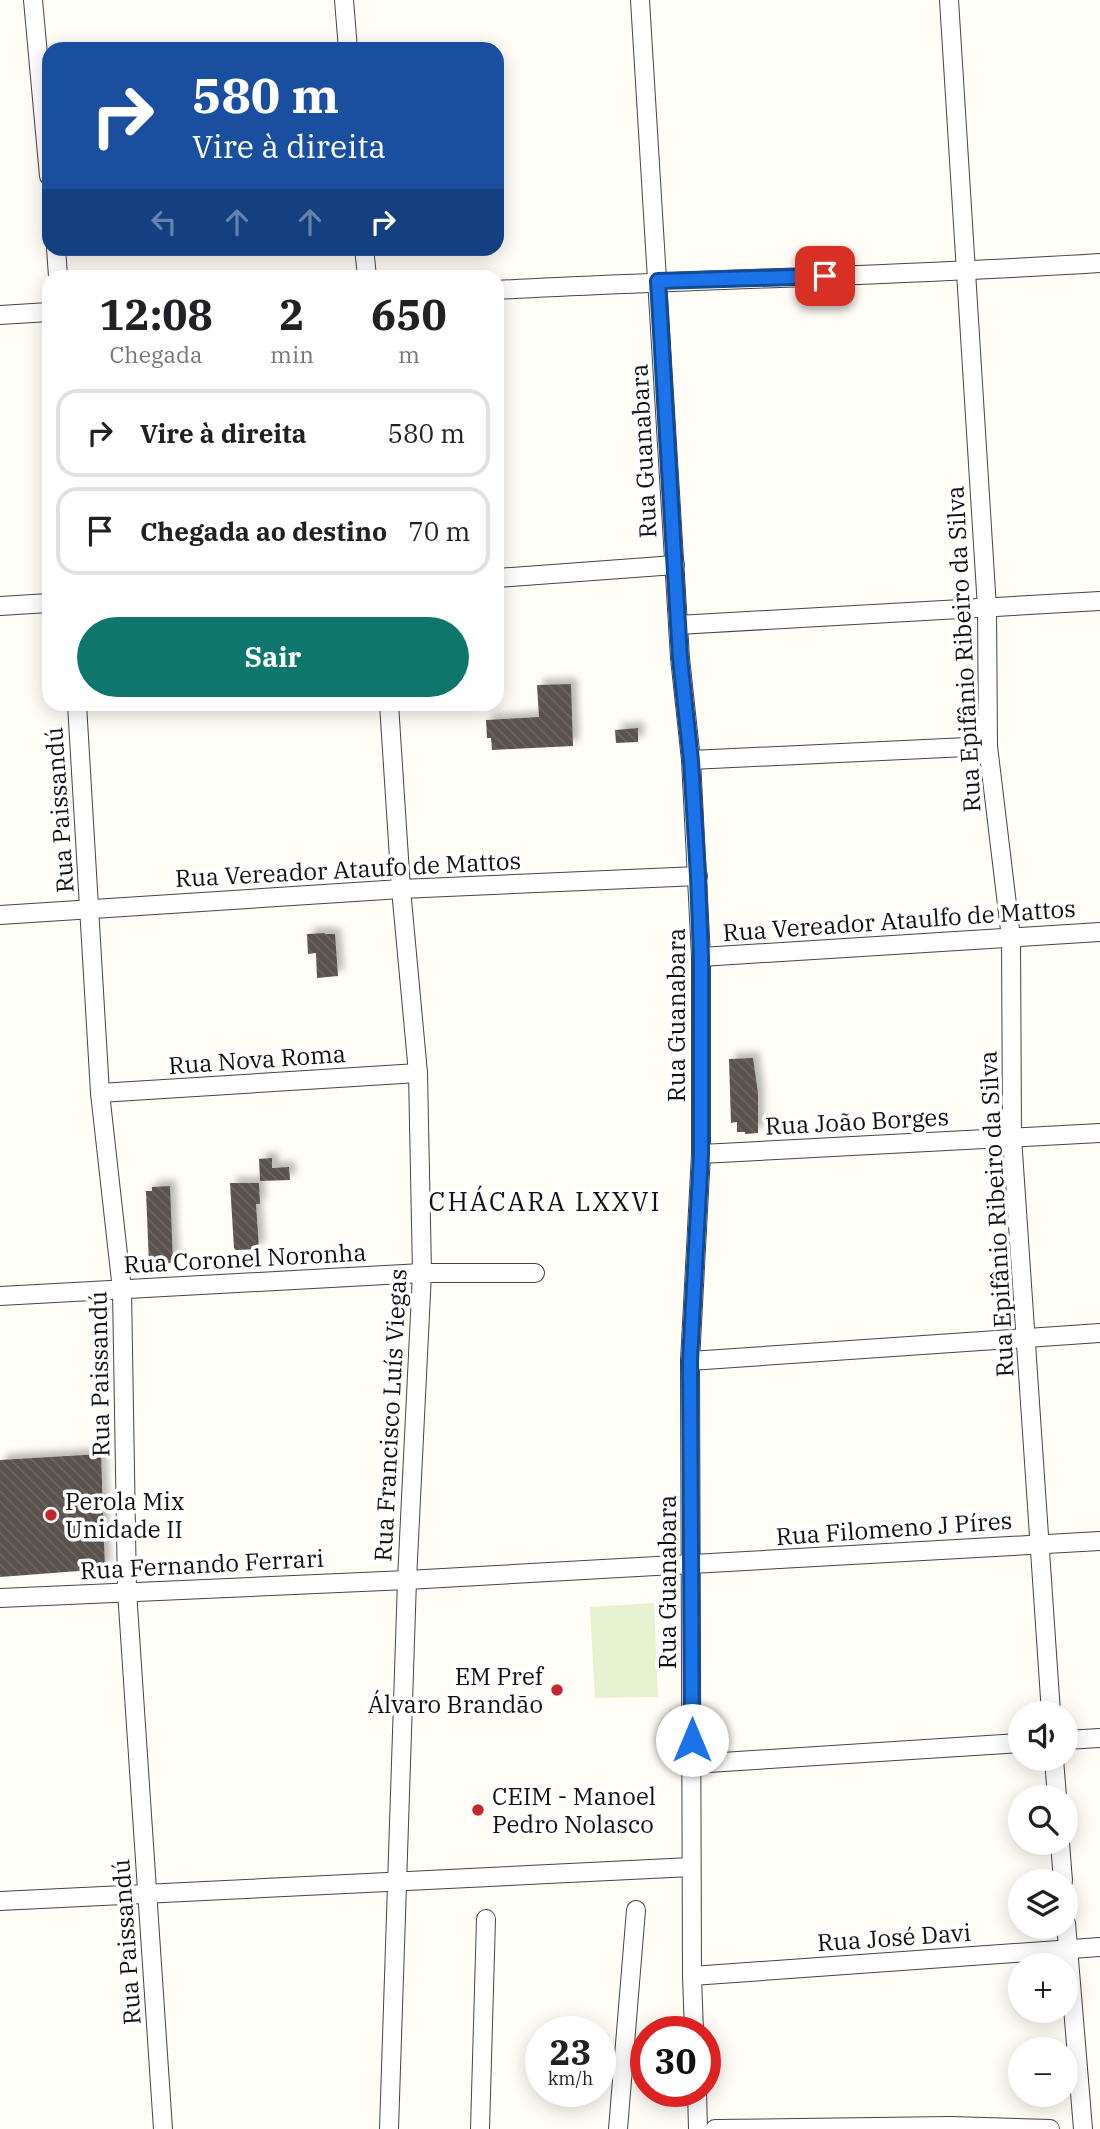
<!DOCTYPE html>
<html lang="pt">
<head>
<meta charset="utf-8">
<style>
	body { margin:0; font-family:"IBM Plex Serif",serif; background:#f6f6f6; color:#202124; height:100vh; display:flex; flex-direction:column; font-size:26px; white-space:nowrap }
	* { box-sizing:border-box; margin:0 }
	p { font-size:23px; color:#757577 }
	.icon { flex:none; width:38px; height:38px; fill:none; stroke:currentColor; stroke-width:2; stroke-linecap:round; stroke-linejoin:round }
	.map { position:relative; flex:1; overflow:hidden }
	.drawer { position:absolute; left:42px; top:270px; width:462px; height:441px; display:flex; flex-direction:column; background:#fff; border-radius:21px; box-shadow:0 4px 18px #0003 }
	.drawer>* { flex:none }
	.top-card { position:absolute; left:42px; top:42px; width:462px; height:214px; border-radius:21px; box-shadow:0 4px 18px #0003; background:#1a4fa0; color:#fff; overflow:hidden }
	.controls { position:absolute; left:1008px; top:1701px; display:grid; gap:14px }
	.controls a { display:grid; place-items:center; width:70px; height:70px; border-radius:50%; background:#fff; box-shadow:0 4px 18px #0003; font-size:35px }
	.speed { position:absolute; left:525px; top:2016px; display:flex; gap:14px; font-size:35px; font-weight:700; text-align:center }
	.speed>* { display:grid; place-content:center; width:91px; height:91px; border-radius:50%; background:#fff; box-shadow:0 4px 18px #0003; line-height:1 }
	.speed small { font-size:18px; font-weight:400 }
	.speed .limit { border:10px solid #d22; background:#fff; color:#111 }
	.pin { position:absolute; display:grid; place-items:center; width:60px; height:60px; color:#fff; margin:-30px; border-radius:14px; box-shadow:0 4px 10px #0006 }
	.me { position:absolute; width:77px; margin:-38px; rotate:0deg; stroke-linejoin:round; filter:drop-shadow(0 0 5px #0008) }
	.turn { display:flex; align-items:center; gap:24px; height:147px; padding:0 35px; font-size:32px }
	.turn .icon { width:91px; height:91px; stroke-width:2.5 }
	.turn b { display:block; font-size:49px; line-height:60px }
	.lanes { display:flex; align-items:center; height:66px; padding:0 35px; background:#0003; justify-content:center; gap:35px; direction:ltr }
	.lanes .off { opacity:.35 }
	.eta { display:flex; justify-content:space-evenly; align-items:center; height:119px; text-align:center }
	.eta b { font-size:42px; font-weight:700; line-height:49px }
	.button { display:flex; gap:14px; margin-top:auto; padding:14px 35px }
	.button a { flex:1; height:80px; border-radius:42px; background:#0f766e; color:#fff; font-size:28px; font-weight:700; line-height:80px; text-align:center }
	ul { padding:0; list-style:none }
	li { display:flex; align-items:center; gap:21px; height:88px; margin:0 14px 10px; padding:0 21px; border:4px solid #e0e0e0; border-radius:21px }
	li div { flex:1 }
	li b { display:block; font-size:26px }
	li em { font-style:normal }
	.map>svg:first-child { display:block }
	.pitch { fill:#e6f2cf }
	.building { fill:url(#building-back-hatch); filter:url(#shadow) }
	.lines { fill:none; stroke-linecap:round; stroke-linejoin:round }
	.street-casing { stroke:#444; stroke-width:20 }
	.street { stroke:#fff; stroke-width:18 }
	.route-casing { stroke:#114b97; stroke-width:18 }
	.route { stroke:#1a73e8; stroke-width:12 }
	.poi-dot { fill:#c4262e; stroke:#fff; stroke-width:2.5 }
	.labels { text-anchor:middle; dominant-baseline:central; stroke-width:7; stroke-linejoin:round; paint-order:stroke }
	.street-label { font-size:24px; fill:#111; stroke:#fff }
	.poi-label { font-size:24px; fill:#111; stroke:#fff; text-anchor:start }
	.neighbourhood-label { font-size:26px; letter-spacing:2px; fill:#111; stroke:#fff }
</style>
</head>
<body>
<div class="map">
<svg width="1100" height="2129" viewBox="0 0 1100 2129">
	<defs>
		<pattern id="building-back-hatch" width="6" height="6" patternUnits="userSpaceOnUse" patternTransform="scale(1.75)"><rect width="6" height="6" fill="#5a524d"/><path d="M-1 5l2 2M0 0l6 6M5-1l2 2" fill="none" stroke="#6d6662"/></pattern>
		<filter id="shadow"><feDropShadow dx="6" dy="-6" stdDeviation="3.5" flood-color="#0004"/></filter>
	</defs>
	<rect width="100%" height="100%" fill="#fffdf5"/>
	<polygon class="pitch" points="654,1603 658,1697 595,1698 590,1607"/>
	<g class="building">
		<polygon points="571,684 573,746 492,750 491,738 487,738 486,720 539,717 537,685"/>
		<polygon points="638,728 638,742 616,743 615,730"/>
		<polygon points="325,933 325,934 335,934 338,976 317,978 316,953 308,954 307,934"/>
		<polygon points="753,1058 758,1093 758,1133 745,1134 745,1132 737,1132 737,1122 731,1123 729,1059"/>
		<polygon points="272,1158 272,1168 289,1167 290,1180 260,1181 259,1159"/>
		<polygon points="230,1183 259,1183 260,1204 256,1204 259,1249 236,1250 234,1248"/>
		<polygon points="170,1186 173,1263 149,1264 146,1191 152,1191 152,1187"/>
		<polygon points="101,1454 105,1569 0,1577 0,1460"/>
	</g>
	<g class="lines">
		<defs>
			<g id="street">
				<polyline points="33,0 49,176"/>
				<polyline points="344,0 348,49"/>
				<polyline points="640,0 680,658 691,760 701,957 701,1154 690,1361 692,1976 694,2032"/>
				<polyline points="949,0 987,608 988,746 1011,938 1012,1137 1051,1713"/>
				<polyline points="56,248 58,276"/>
				<polyline points="364,248 367,276"/>
				<path d="M497,290C698,279 899,276 1100,263"/>
				<polyline points="0,315 49,312"/>
				<polyline points="497,578 675,565"/>
				<polyline points="0,606 49,603"/>
				<polyline points="678,625 1100,601"/>
				<polyline points="77,704 100,1093 122,1290 127,1591 163,2129"/>
				<polyline points="389,704 401,889 418,1073 422,1273 407,1580 389,2129"/>
				<polyline points="691,760 988,746"/>
				<polyline points="0,915 401,889 698,876"/>
				<polyline points="701,957 1100,932"/>
				<polyline points="100,1093 418,1073"/>
				<polyline points="701,1154 1100,1133"/>
				<polyline points="0,1296 422,1273 535,1273"/>
				<polyline points="690,1361 1100,1333"/>
				<polyline points="0,1598 407,1580 1100,1541"/>
				<polyline points="1066,1740 1100,1738"/>
				<polyline points="1054,1759 1057,1797"/>
				<polyline points="692,1764 1020,1743"/>
				<polyline points="1060,1843 1063,1881"/>
				<polyline points="0,1901 691,1867"/>
				<polyline points="1066,1923 1083,2129"/>
				<polyline points="692,1976 1100,1947"/>
				<polyline points="697,2091 698,2129"/>
				<polyline points="480,2129 486,1919"/>
				<polyline points="618,2129 636,1910"/>
				<polyline points="715,2129 951,2126 1050,2129"/>
			</g>
		</defs>
		<use href="#street" class="street-casing"/>
		<use href="#street" class="street"/>
	</g>
	<g class="lines">
		<defs>
			<polyline id="route" points="692,1740 690,1361 701,1154 701,957 698,876 691,761 680,658 658,281 825,276"/>
		</defs>
		<use href="#route" class="route-casing"/>
		<use href="#route" class="route"/>
	</g>
	<g class="poi-dot">
		<circle cx="51" cy="1515" r="7"/>
		<circle cx="557" cy="1690" r="7"/>
		<circle cx="478" cy="1810" r="7"/>
	</g>
	<g class="labels">
		<g class="street-label">
			<text transform="translate(643 451) rotate(-93)">Rua Guanabara</text>
			<text transform="translate(963 649) rotate(-93)">Rua Epifânio Ribeiro da Silva</text>
			<text transform="translate(59 810) rotate(-94)">Rua Paissandú</text>
			<text transform="translate(348 869) rotate(-3)">Rua Vereador Ataufo de Mattos</text>
			<text transform="translate(899 920) rotate(-4)">Rua Vereador Ataulfo de Mattos</text>
			<text transform="translate(676 1015) rotate(-90)">Rua Guanabara</text>
			<text transform="translate(257 1059) rotate(-4)">Rua Nova Roma</text>
			<text transform="translate(857 1121) rotate(-3)">Rua João Borges</text>
			<text transform="translate(996 1214) rotate(-93)">Rua Epifânio Ribeiro da Silva</text>
			<text transform="translate(245 1258) rotate(-3)">Rua Coronel Noronha</text>
			<text transform="translate(99 1374) rotate(-91)">Rua Paissandú</text>
			<text transform="translate(390 1415) rotate(-87)">Rua Francisco Luís Viegas</text>
			<text transform="translate(894 1528) rotate(-4)">Rua Filomeno J Píres</text>
			<text transform="translate(202 1564) rotate(-3)">Rua Fernando Ferrari</text>
			<text transform="translate(667 1582) rotate(-90)">Rua Guanabara</text>
			<text transform="translate(894 1937) rotate(-4)">Rua José Davi</text>
			<text transform="translate(126 1942) rotate(-94)">Rua Paissandú</text>
		</g>
		<g class="poi-label">
			<text x="65" y="1501">Perola Mix<tspan x="65" dy="28">Unidade II</tspan></text>
			<text x="543" y="1676" text-anchor="end">EM Pref<tspan x="543" dy="28">Álvaro Brandão</tspan></text>
			<text x="492" y="1796">CEIM - Manoel<tspan x="492" dy="28">Pedro Nolasco</tspan></text>
		</g>
		<g class="neighbourhood-label">
			<text x="545" y="1201">CHÁCARA LXXVI</text>
		</g>
	</g>
</svg>
<div class="controls">
<a><svg class="icon" aria-label="sound" viewBox="0 0 24 24"><path d="M4 9h4l5-4v14l-5-4H4zM17 9q2 3 0 6"/></svg></a>
<a><svg class="icon" aria-label="search" viewBox="0 0 24 24"><circle cx="10" cy="10" r="6"/><path d="M15 15l6 6"/></svg></a>
<a><svg class="icon" aria-label="layers" viewBox="0 0 24 24"><path d="M12 4l9 5-9 5-9-5zM3 14l9 5 9-5"/></svg></a>
<a>+</a>
<a>−</a>
</div>
<div class="speed"><div>23<small>km/h</small></div><div class="limit">30</div></div>
<div class="pin" style="left:825px;top:276px;background:#d93025"><svg class="icon" aria-label="arrive" viewBox="0 0 24 24"><path d="M6 21V4h12l-3 4 3 4H6"/></svg></div>
<svg class="me" style="left:692px;top:1740px" viewBox="-20 -20 40 40"><circle r="19" fill="#fff"/><path d="M0-13L10 11 0 6-10 11z" fill="#1a73e8"/></svg>
<div class="top-card">
<div class="turn"><svg class="icon" aria-label="right" viewBox="0 0 24 24"><path d="M7 20v-9h11M14 6l5 5-5 5"/></svg><div><b>580 m</b>Vire à direita</div></div>
<div class="lanes"><svg class="icon off" aria-label="left" viewBox="0 0 24 24"><path d="M17 20v-9H6M10 6l-5 5 5 5"/></svg><svg class="icon off" aria-label="ahead" viewBox="0 0 24 24"><path d="M12 20V5M6 11l6-6 6 6"/></svg><svg class="icon off" aria-label="ahead" viewBox="0 0 24 24"><path d="M12 20V5M6 11l6-6 6 6"/></svg><svg class="icon" aria-label="right" viewBox="0 0 24 24"><path d="M7 20v-9h11M14 6l5 5-5 5"/></svg></div>
</div>
<section class="drawer">
<div class="eta">
<div><b>12:08</b><p>Chegada</p></div>
<div><b>2</b><p>min</p></div>
<div><b>650</b><p>m</p></div>
</div>
<ul>
<li><svg class="icon" aria-label="right" viewBox="0 0 24 24"><path d="M7 20v-9h11M14 6l5 5-5 5"/></svg><div><b>Vire à direita</b></div><em>580 m</em></li>
<li><svg class="icon" aria-label="arrive" viewBox="0 0 24 24"><path d="M6 21V4h12l-3 4 3 4H6"/></svg><div><b>Chegada ao destino</b></div><em>70 m</em></li>
</ul>
<div class="button"><a>Sair</a></div>
</section>
</div>
</body>
</html>
